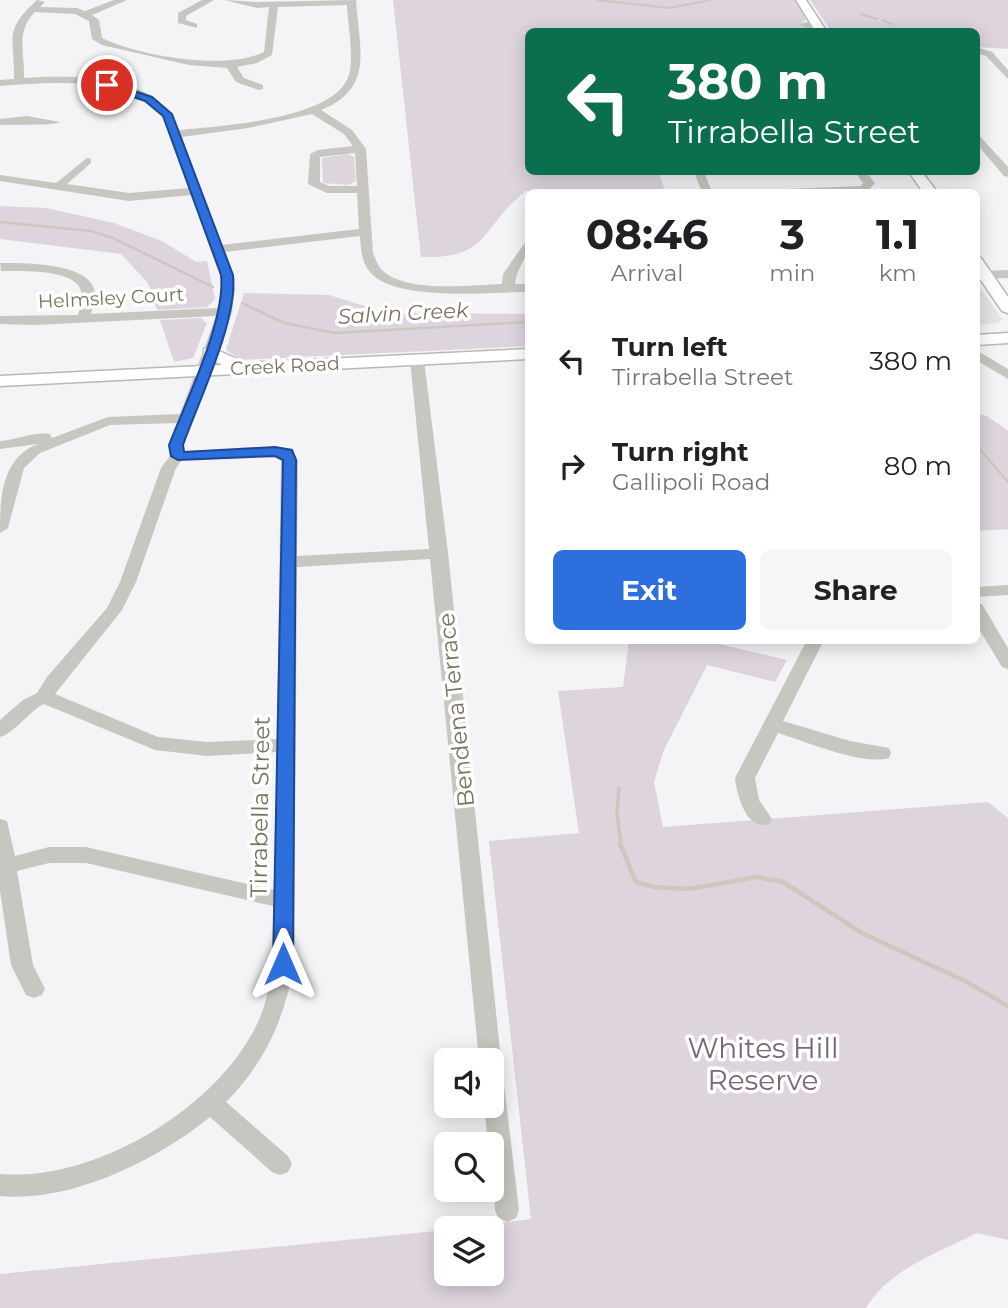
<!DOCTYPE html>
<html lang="en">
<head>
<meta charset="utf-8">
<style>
	body { margin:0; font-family:Montserrat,sans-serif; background:#f6f6f6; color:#202124; height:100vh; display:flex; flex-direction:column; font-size:26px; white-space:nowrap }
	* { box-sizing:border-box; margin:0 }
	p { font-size:23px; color:#757577 }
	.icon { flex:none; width:38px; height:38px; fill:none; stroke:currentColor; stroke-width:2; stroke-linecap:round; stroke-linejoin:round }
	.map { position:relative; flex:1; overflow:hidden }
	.side { position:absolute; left:525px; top:189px; width:455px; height:455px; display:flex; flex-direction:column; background:#fff; border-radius:10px; box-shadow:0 4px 18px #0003 }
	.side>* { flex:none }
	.top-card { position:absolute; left:525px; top:28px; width:455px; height:147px; border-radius:10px; box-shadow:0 4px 18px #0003; background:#0b6e4f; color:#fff; overflow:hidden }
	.buttons { position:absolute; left:434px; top:1048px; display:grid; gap:14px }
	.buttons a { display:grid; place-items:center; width:70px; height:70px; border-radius:10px; background:#fff; box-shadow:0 4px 18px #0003; font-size:35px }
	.pin { position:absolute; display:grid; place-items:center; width:60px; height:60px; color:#fff; margin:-30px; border:4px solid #fff; border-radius:50%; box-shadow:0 2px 7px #0007 }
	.me { position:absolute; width:77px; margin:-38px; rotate:0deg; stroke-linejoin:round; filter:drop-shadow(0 0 5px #0008) }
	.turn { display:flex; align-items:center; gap:24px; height:147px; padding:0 28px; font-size:32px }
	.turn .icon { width:91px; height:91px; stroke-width:2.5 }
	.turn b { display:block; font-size:49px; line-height:60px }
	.eta { display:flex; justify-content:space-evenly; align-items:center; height:119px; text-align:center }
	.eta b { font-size:42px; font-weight:700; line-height:49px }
	.cta { display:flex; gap:14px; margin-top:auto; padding:14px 28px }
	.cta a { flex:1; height:80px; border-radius:10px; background:#2c6fdd; color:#fff; font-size:28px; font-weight:700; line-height:80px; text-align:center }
	.cta a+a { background:#f6f6f6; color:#202124 }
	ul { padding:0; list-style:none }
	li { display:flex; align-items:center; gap:21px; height:105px; padding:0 28px }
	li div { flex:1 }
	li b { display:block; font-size:26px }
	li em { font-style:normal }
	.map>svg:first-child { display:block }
	.built { fill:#e5e3e4 }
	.green { fill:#ddd4dd }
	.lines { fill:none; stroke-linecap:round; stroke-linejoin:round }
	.stream-far3 { stroke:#ccc8be; stroke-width:2 }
	.stream-far2 { stroke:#ccc8be; stroke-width:2.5 }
	.stream-far1 { stroke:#ccc8be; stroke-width:3.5 }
	.stream { stroke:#ccc8be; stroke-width:4.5 }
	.major-casing { stroke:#bab8b1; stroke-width:3 }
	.minor { fill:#c7c6c0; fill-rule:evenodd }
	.major { fill:#fff; fill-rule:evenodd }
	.route { fill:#2c6fdd; stroke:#1d4890; stroke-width:2 }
	.labels { text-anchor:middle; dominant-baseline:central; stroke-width:7; stroke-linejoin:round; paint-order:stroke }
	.far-street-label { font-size:19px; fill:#78735e; stroke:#fff }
	.far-water-label { font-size:21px; font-style:italic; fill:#78705d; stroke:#fff }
	.street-label { font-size:23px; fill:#78735e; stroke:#fff }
	.near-park-label { font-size:28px; fill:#7b6576; stroke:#fff }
</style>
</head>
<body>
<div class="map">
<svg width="1008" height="1308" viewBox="0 0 1008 1308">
	<rect width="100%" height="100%" fill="#f4f3f6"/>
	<polygon class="built" points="976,282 1002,319 998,323 977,325"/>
	<g class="green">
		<path d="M393,0H796L806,20L800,24L813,31L528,32V172H658L666,192L526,191C480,226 492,259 421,257Z"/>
		<polygon points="810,0 1008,0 1008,49 977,47 976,32 831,31"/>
		<polygon points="348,154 354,157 356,181 348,185 323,183 322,158"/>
		<polygon points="0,206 46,208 114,223 162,241 196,262 207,261 215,299 207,307 157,310 148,283 121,254 0,239"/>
		<polygon points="244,293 329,295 387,313 528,314 528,346 241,360 226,350"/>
		<polygon points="200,318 207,323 193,358 174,362 160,320"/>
		<polygon points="977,414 987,416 1008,431 1008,529 977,531"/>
		<path d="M629,641H720L719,644L787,660L775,682L707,665L663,752L654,782L663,827L988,802L1008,818V1240L977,1233C938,1253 889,1269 866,1308H0V1274L446,1230V1274H492V1228H459L531,1219L489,841L579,833L558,691L623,687Z"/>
	</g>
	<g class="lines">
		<g class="stream-far3">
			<polyline points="597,0 669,8 711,0"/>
			<polyline points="861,14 877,19"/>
			<polyline points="882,20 892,24"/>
		</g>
		<g class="stream-far2">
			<polyline points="0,222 91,231 113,238 213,287"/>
			<polyline points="242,303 284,323 335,333 528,322"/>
			<polyline points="976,445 1008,482"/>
		</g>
		<polyline class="stream-far1" points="619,788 617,813 621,846"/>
		<polyline class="stream" points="620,844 636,882 654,887 689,889 757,877 783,882 862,933 967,982 1008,1006"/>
		<defs>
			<g id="major">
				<polygon points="796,0 806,0 827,32 816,32"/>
				<polygon points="909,172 922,172 937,192 923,192"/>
				<polygon points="976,257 981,258 1008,297 1008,313 1002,311 976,273"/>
				<polygon points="1008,333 1008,343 976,345 976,335"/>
				<polygon points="210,347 246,363 528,349 528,359 0,386 0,376 222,365 204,355 204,349"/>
			</g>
		</defs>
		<use href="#major" class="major-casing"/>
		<g class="minor">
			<path d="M37,0L45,2L40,7L77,8L85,11L114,0H127L92,15L99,20L102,38C139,56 226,71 264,52L269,7L257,8L224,0L257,2L356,0C359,49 375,88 321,110L352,130L366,149L373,253C375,257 377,264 380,268C402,294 471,285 502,284L503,274L524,244L528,243C528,260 516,268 515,284H528V292C491,292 394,302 370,272C361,262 361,248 360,236L225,252L235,289L232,312L183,445L185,451L275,448L292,450L298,460L297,556L429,549L410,360L417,356L424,360L448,553L501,1060L496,1068L503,1076L519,1210L516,1218L507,1222L498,1218L495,1210L492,1144H488L484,1106H492V1060H479L430,559L297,567L294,964C285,1018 265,1063 226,1102L288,1156L292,1164L288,1172L280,1175L272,1172L210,1117C157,1160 71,1203 0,1196V1174C95,1182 218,1108 258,1022C275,986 273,944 273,906L86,863H49L17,871L33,965L45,989L42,995L34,998L26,995L11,965L0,891V819L7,821L15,856L49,847H86L274,890L277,752L207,756L155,750L44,704C28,712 17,731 0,737V720L23,700L37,693L47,677L107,608L120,582L161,468L170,456L169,445L177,423L110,425L40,453L24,468L8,528L0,533C0,499 1,458 38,444L0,449V441C16,440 35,431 50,434L52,438L108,417L180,414L216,316L35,325L0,324V316L78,315C80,307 84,296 80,288C71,269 20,271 1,271L0,263C23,263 90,262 95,292C96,299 93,308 91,314L218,308L223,289L221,275L192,195L129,201L0,181V175L56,183L87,158L91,159V163L67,184L129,193L189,188C182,167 176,142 166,122C139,74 46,82 0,86V80L14,79C15,38 2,32 37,0ZM347,5C348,23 354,59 349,75C336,120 218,126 179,130C158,73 75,75 24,78C25,53 15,32 35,12L75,14L89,21L92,39L102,45L189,65L227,68L236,82L259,90L263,89V85L244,78L237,67L257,63L272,55L278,7ZM312,114L344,134L353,146L318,150L310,154L308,184L327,193H357L359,229L222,245L182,137L248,128ZM355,153L357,186H329L320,182V157ZM281,457L277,739L207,742L158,737L55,694L122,610L136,582L176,468L182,460Z"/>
			<polygon points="202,0 214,0 186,16 186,20 197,24 197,28 178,23 178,13"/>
			<polygon points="819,20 819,24 815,25 826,32 815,32 799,24"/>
			<polygon points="976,47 992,52 1008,70 1008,79 986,56 976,53"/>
			<path d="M27,116L60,122C54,126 13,124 0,125V119Z"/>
			<polygon points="976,132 1008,167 1008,177 1004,176 976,143"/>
			<polygon points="694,172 704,172 712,192 702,192"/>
			<polygon points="855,172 866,172 875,183 868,191 781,192 787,189 861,186 863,183"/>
			<polygon points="1008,270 1008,278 986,279 980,275 986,271"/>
			<polygon points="976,350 1008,369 1008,379 976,360"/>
			<polygon points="1008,585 1008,595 976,597 976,587"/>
			<polygon points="976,603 982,604 1008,648 1008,669 1002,667 976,624"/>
			<path d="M807,640H824L783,721L850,741L889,748L891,753L889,758C862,766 805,741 778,733L755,778L759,800L772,819L769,824C746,831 737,795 735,778Z"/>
		</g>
		<use href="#major" class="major"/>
	</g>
	<path class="route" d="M107,82L152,97L172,114L233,275C238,320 199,400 183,445L184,452L275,447L292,450L296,460L293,964L290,970H276L273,964L283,460L275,456L178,460L171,456L169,445C186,401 226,320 221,275L163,116L145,101L104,87Z"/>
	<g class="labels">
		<g class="far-street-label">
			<text transform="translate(111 298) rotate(-3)">Helmsley Court</text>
			<text transform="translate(285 366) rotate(-3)">Creek Road</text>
		</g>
		<g class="far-water-label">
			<text transform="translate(403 313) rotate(-3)">Salvin Creek</text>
		</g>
		<g class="street-label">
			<text transform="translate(456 710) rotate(-96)">Bendena Terrace</text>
			<text transform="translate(260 807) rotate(-89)">Tirrabella Street</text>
		</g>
		<g class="near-park-label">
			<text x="763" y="1048">Whites Hill<tspan x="763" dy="32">Reserve</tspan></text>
		</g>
	</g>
</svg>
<div class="buttons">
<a><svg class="icon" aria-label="sound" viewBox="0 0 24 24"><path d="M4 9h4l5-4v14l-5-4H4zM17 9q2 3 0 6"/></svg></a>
<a><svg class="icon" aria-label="search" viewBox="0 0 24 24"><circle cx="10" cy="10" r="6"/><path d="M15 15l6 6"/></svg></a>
<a><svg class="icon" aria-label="layers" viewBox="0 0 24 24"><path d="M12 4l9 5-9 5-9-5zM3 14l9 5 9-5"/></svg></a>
</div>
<div class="pin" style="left:107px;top:85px;background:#d93025"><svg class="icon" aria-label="arrive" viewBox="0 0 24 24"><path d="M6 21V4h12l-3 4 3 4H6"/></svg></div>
<svg class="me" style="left:283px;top:964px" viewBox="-20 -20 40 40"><path d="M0-17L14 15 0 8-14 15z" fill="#2c6fdd" stroke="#fff" stroke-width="4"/></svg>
<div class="top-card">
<div class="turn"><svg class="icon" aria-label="left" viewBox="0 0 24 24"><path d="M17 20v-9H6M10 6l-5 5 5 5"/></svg><div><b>380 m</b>Tirrabella Street</div></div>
</div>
<section class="side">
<div class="eta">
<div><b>08:46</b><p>Arrival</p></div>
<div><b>3</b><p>min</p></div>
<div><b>1.1</b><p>km</p></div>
</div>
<ul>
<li><svg class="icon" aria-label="left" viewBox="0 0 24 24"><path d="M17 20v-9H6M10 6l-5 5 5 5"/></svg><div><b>Turn left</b><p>Tirrabella Street</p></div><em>380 m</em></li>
<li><svg class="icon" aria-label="right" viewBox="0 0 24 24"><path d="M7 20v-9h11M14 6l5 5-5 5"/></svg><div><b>Turn right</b><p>Gallipoli Road</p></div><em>80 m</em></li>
</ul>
<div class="cta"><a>Exit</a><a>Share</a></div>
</section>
</div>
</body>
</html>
